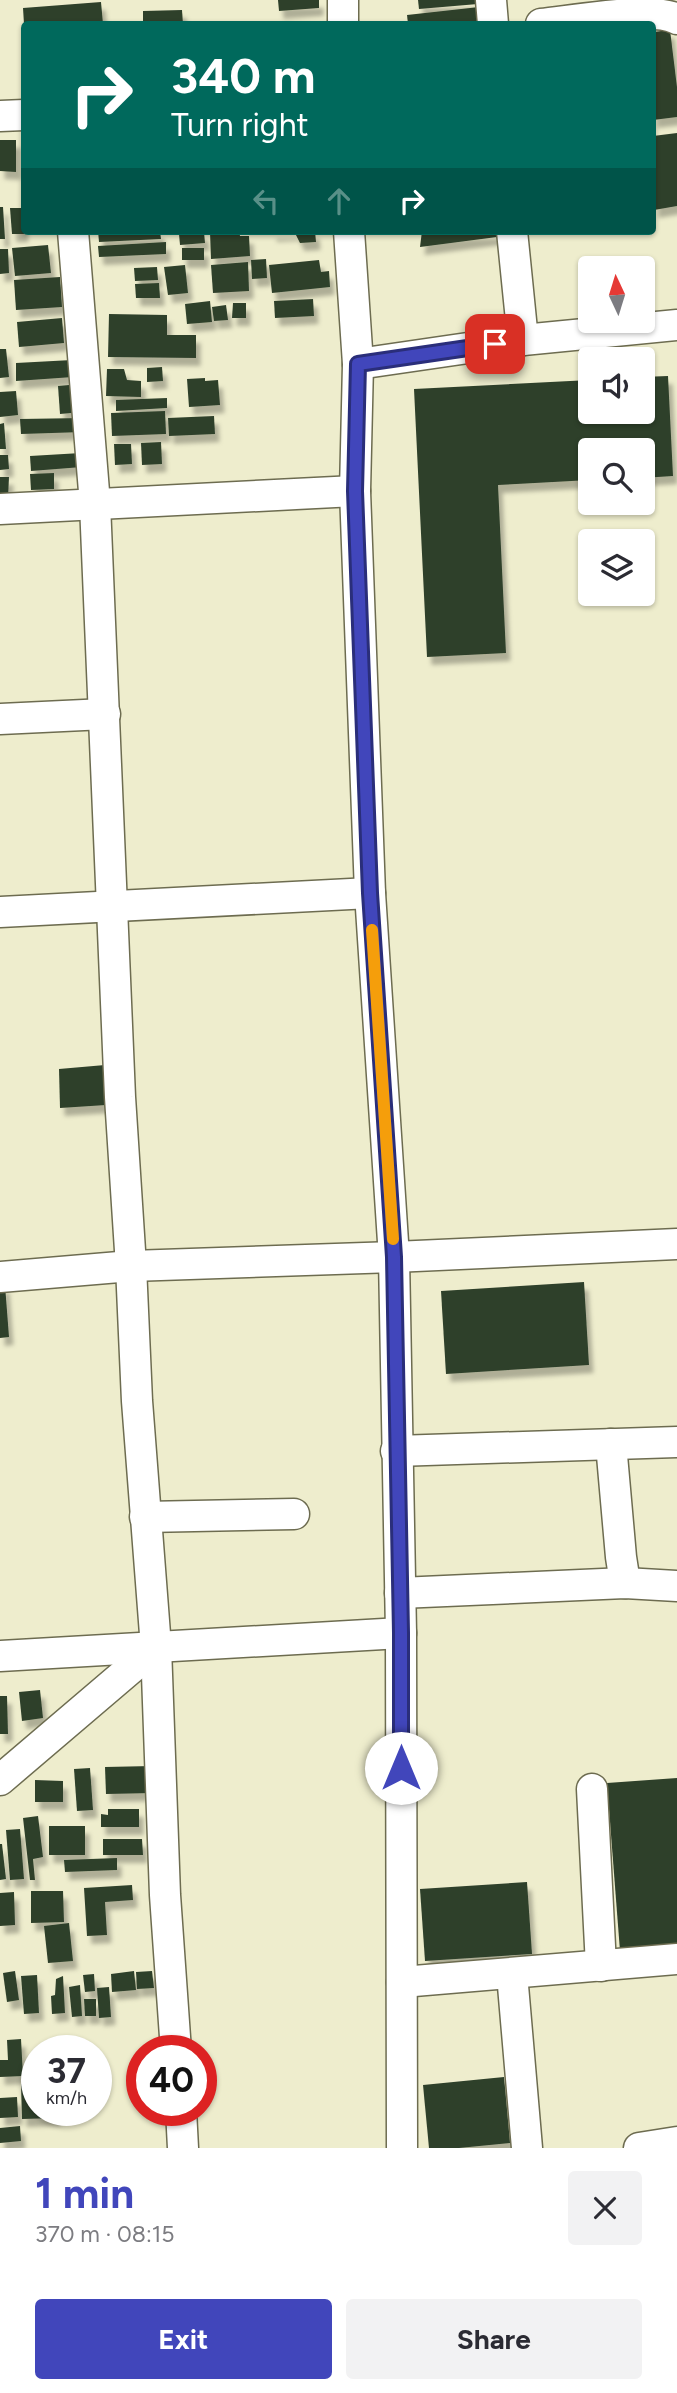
<!DOCTYPE html>
<html lang="en">
<head>
<meta charset="utf-8">
<style>
	body { margin:0; font-family:Figtree,sans-serif; background:#f2f2f3; color:#2b2b33; height:100vh; display:flex; flex-direction:column; font-size:26px; white-space:nowrap }
	* { box-sizing:border-box; margin:0 }
	p { font-size:23px; color:#7c7c81 }
	.icon { flex:none; width:38px; height:38px; fill:none; stroke:currentColor; stroke-width:2; stroke-linecap:round; stroke-linejoin:round }
	.map { position:relative; height:2148px; overflow:hidden }
	.sheet { display:flex; flex-direction:column; background:#fff; flex:1 }
	.sheet>* { flex:none }
	.guide { position:absolute; left:21px; top:21px; width:635px; height:214px; border-radius:7px; box-shadow:0 2px 5px #0004; background:#00695c; color:#fff; overflow:hidden }
	.needle { width:46px; rotate:356deg }
	.tools { position:absolute; left:578px; top:256px; display:grid; gap:14px }
	.tools a { display:grid; place-items:center; width:77px; height:77px; border-radius:7px; background:#fff; box-shadow:0 2px 5px #0004; font-size:35px }
	.speed { position:absolute; left:21px; top:2035px; display:flex; gap:14px; font-size:35px; font-weight:700; text-align:center }
	.speed>* { display:grid; place-content:center; width:91px; height:91px; border-radius:50%; background:#fff; box-shadow:0 2px 5px #0004; line-height:1 }
	.speed small { font-size:18px; font-weight:400 }
	.speed .limit { border:10px solid #d22; background:#fff; color:#111 }
	.pin { position:absolute; display:grid; place-items:center; width:60px; height:60px; color:#fff; margin:-30px; border-radius:14px; box-shadow:0 4px 10px #0006 }
	.me { position:absolute; width:77px; margin:-38px; rotate:0deg; stroke-linejoin:round; filter:drop-shadow(0 0 5px #0008) }
	.turn { display:flex; align-items:center; gap:24px; height:147px; padding:0 35px; font-size:32px }
	.turn .icon { width:91px; height:91px; stroke-width:2.5 }
	.turn b { display:block; font-size:49px; line-height:60px }
	.lanes { display:flex; align-items:center; height:66px; padding:0 35px; background:#0003; justify-content:center; gap:35px; direction:ltr }
	.lanes .off { opacity:.35 }
	.round { display:grid; place-items:center; flex:none; width:74px; height:74px; border-radius:7px; background:#f2f2f3 }
	.head { display:flex; align-items:center; justify-content:space-between; height:119px; padding:0 35px }
	h1 { font-size:42px; font-weight:700; line-height:52px; color:#4146bb }
	.button { display:flex; gap:14px; margin-top:auto; padding:14px 35px }
	.button a { flex:1; height:80px; border-radius:7px; background:#4146bb; color:#fff; font-size:28px; font-weight:700; line-height:80px; text-align:center }
	.button a+a { background:#f2f2f3; color:#2b2b33 }
	.map>svg:first-child { display:block }
	.building { fill:#2f402b; filter:url(#shadow) }
	.lines { fill:none; stroke-linecap:round; stroke-linejoin:round }
	.minor-casing { stroke:#6d6c50; stroke-width:33 }
	.minor { stroke:#fff; stroke-width:30 }
	.route-casing { stroke:#2a2e7a; stroke-width:18 }
	.route { stroke:#4146bb; stroke-width:12 }
	.slow { stroke:#f59e0b; stroke-width:12 }
</style>
</head>
<body>
<div class="map">
<svg width="677" height="2148" viewBox="0 0 677 2148">
	<defs>
		<filter id="shadow"><feDropShadow dx="4.5" dy="8" stdDeviation="2" flood-color="#0004"/></filter>
	</defs>
	<rect width="100%" height="100%" fill="#eeedcd"/>
	<g class="building">
		<polygon points="278,0 319,0 319,8 279,11"/>
		<polygon points="418,0 478,0 478,4 419,9"/>
		<polygon points="101,2 103,24 24,24 23,8"/>
		<polygon points="479,7 480,24 408,24 407,15"/>
		<polygon points="182,10 183,24 143,24 143,11"/>
		<polygon points="670,30 677,87 677,117 653,120 653,32"/>
		<polygon points="677,133 677,206 654,210 653,136"/>
		<polygon points="0,140 16,140 16,172 0,171"/>
		<polygon points="0,207 3,207 5,239 0,239"/>
		<polygon points="10,208 23,208 24,234 12,234"/>
		<polygon points="98,231 160,231 161,239 99,242"/>
		<polygon points="239,231 240,236 249,236 250,256 211,259 210,232"/>
		<polygon points="272,231 315,231 316,242 300,243 295,233 272,234"/>
		<polygon points="422,231 496,231 497,237 420,247"/>
		<polygon points="204,232 205,243 180,245 179,234"/>
		<polygon points="166,242 166,254 99,257 98,246"/>
		<polygon points="48,245 51,273 15,276 12,248"/>
		<rect x="182" y="248" width="22" height="12"/>
		<polygon points="0,249 8,249 9,273 0,274"/>
		<polygon points="266,259 267,278 252,279 251,260"/>
		<polygon points="319,260 321,272 329,271 330,287 272,293 269,265"/>
		<polygon points="248,262 249,291 213,293 211,265"/>
		<polygon points="185,265 188,293 168,295 164,267"/>
		<polygon points="157,267 158,280 135,281 134,268"/>
		<polygon points="60,277 62,307 16,310 14,280"/>
		<polygon points="159,283 160,298 136,298 135,284"/>
		<polygon points="313,299 314,316 275,318 274,301"/>
		<polygon points="210,301 212,322 187,324 185,304"/>
		<polygon points="233,303 246,303 246,318 232,318"/>
		<polygon points="226,305 228,320 214,321 212,307"/>
		<polygon points="109,314 167,315 167,335 196,335 196,358 108,357"/>
		<polygon points="62,318 64,343 19,347 17,322"/>
		<polygon points="0,349 6,349 9,377 0,378"/>
		<polygon points="72,360 73,377 16,381 16,363"/>
		<polygon points="162,367 163,381 147,382 147,368"/>
		<polygon points="107,369 124,369 127,380 141,381 141,397 106,396"/>
		<polygon points="668,376 673,476 642,478 642,450 590,450 590,480 498,485 506,653 427,657 414,389 590,380 590,411 642,411 642,377"/>
		<polygon points="205,378 205,381 218,380 220,405 189,407 187,379"/>
		<polygon points="80,384 82,412 60,414 58,386"/>
		<polygon points="16,391 18,415 0,417 0,392"/>
		<polygon points="167,398 167,408 116,411 116,400"/>
		<polygon points="165,411 166,434 112,436 111,413"/>
		<polygon points="214,416 215,434 169,436 168,418"/>
		<polygon points="83,418 83,432 21,434 20,419"/>
		<polygon points="4,423 6,449 0,449 0,424"/>
		<polygon points="161,442 162,464 142,465 141,443"/>
		<polygon points="114,444 131,444 132,464 115,465"/>
		<polygon points="81,453 82,467 31,471 30,456"/>
		<polygon points="0,455 8,455 9,469 0,470"/>
		<polygon points="54,473 54,489 31,490 30,474"/>
		<polygon points="0,477 9,477 8,498 0,498"/>
		<polygon points="105,1065 106,1105 60,1108 59,1069"/>
		<polygon points="584,1282 589,1365 446,1374 441,1291"/>
		<polygon points="0,1285 5,1285 9,1337 0,1338"/>
		<polygon points="40,1690 43,1718 22,1721 19,1692"/>
		<polygon points="0,1696 7,1696 8,1734 0,1734"/>
		<polygon points="152,1766 153,1793 106,1794 105,1767"/>
		<polygon points="90,1768 93,1810 77,1811 74,1769"/>
		<polygon points="677,1778 677,1947 620,1951 607,1783"/>
		<polygon points="35,1780 63,1781 63,1802 35,1802"/>
		<polygon points="108,1809 139,1809 139,1827 101,1827 101,1814 108,1815"/>
		<polygon points="38,1816 43,1857 33,1859 35,1880 30,1880 23,1818"/>
		<rect x="49" y="1826" width="36" height="29"/>
		<polygon points="20,1829 24,1879 10,1880 6,1830"/>
		<polygon points="103,1839 142,1839 143,1855 103,1855"/>
		<polygon points="0,1844 2,1844 6,1879 0,1880"/>
		<polygon points="117,1858 117,1870 65,1872 64,1860"/>
		<polygon points="527,1882 532,1954 425,1961 420,1889"/>
		<polygon points="132,1885 133,1900 105,1902 107,1935 87,1936 84,1888"/>
		<polygon points="31,1891 63,1891 64,1922 31,1923"/>
		<polygon points="14,1892 15,1925 0,1926 0,1893"/>
		<polygon points="69,1923 73,1961 48,1963 44,1926"/>
		<polygon points="15,1971 19,2000 7,2002 3,1973"/>
		<polygon points="134,1971 136,1990 112,1992 111,1974"/>
		<polygon points="152,1971 154,1988 137,1989 136,1972"/>
		<polygon points="94,1974 95,1991 85,1992 83,1975"/>
		<polygon points="37,1975 39,2013 24,2014 21,1976"/>
		<polygon points="63,1976 65,2013 52,2014 51,1996 55,1995 56,1979"/>
		<polygon points="80,1985 82,2016 72,2017 69,1987"/>
		<polygon points="109,1987 111,2017 99,2018 97,1988"/>
		<polygon points="84,1999 96,1999 96,2016 85,2016"/>
		<polygon points="21,2039 23,2076 0,2077 0,2060 8,2060 7,2040"/>
		<polygon points="504,2077 510,2143 459,2148 429,2148 423,2085"/>
		<polygon points="37,2083 37,2110 57,2110 57,2118 22,2119 21,2084"/>
		<polygon points="17,2097 18,2117 0,2118 0,2098"/>
		<polygon points="20,2126 21,2141 0,2143 0,2128"/>
	</g>
	<g class="lines">
		<defs>
			<g id="minor">
				<polyline points="491,0 493,24"/>
				<polyline points="343,24 343,0"/>
				<path d="M541,24C571,21 653,6 677,19"/>
				<polyline points="0,116 24,115"/>
				<polyline points="73,231 95,504 120,1097 131,1266 137,1401 156,1647 165,1895 176,2051"/>
				<polyline points="349,231 358,364 355,491 370,893 394,1257 401,1633 402,2148"/>
				<polyline points="512,231 523,340"/>
				<polyline points="358,364 523,340 677,325"/>
				<polyline points="0,509 355,491"/>
				<polyline points="0,719 105,714"/>
				<polyline points="0,912 370,893"/>
				<polyline points="0,1277 131,1266 394,1257 677,1244"/>
				<polyline points="611,1444 621,1557 625,1583"/>
				<polyline points="396,1451 677,1442"/>
				<polyline points="145,1517 294,1514"/>
				<polyline points="400,1593 625,1583 677,1586"/>
				<polyline points="0,1656 401,1633"/>
				<polyline points="0,1780 156,1647"/>
				<polyline points="592,1789 601,1966"/>
				<polyline points="512,1974 527,2148"/>
				<polyline points="402,1982 677,1959"/>
				<polyline points="181,2110 183,2148"/>
				<polyline points="639,2148 677,2142"/>
			</g>
		</defs>
		<use href="#minor" class="minor-casing"/>
		<use href="#minor" class="minor"/>
	</g>
	<g class="lines">
		<defs>
			<polyline id="route" points="401,1768 401,1633 394,1257 370,893 355,491 358,364 495,344"/>
		</defs>
		<use href="#route" class="route-casing"/>
		<use href="#route" class="route"/>
		<polyline class="slow" points="372,930 393,1239"/>
	</g>
</svg>
<div class="tools">
<a><svg class="needle" viewBox="-14 -14 28 28"><path d="M0-13l5 13h-10z" fill="#e53935"/><path d="M0 13l5-13h-10z" fill="#7c7c81"/></svg></a>
<a><svg class="icon" aria-label="sound" viewBox="0 0 24 24"><path d="M4 9h4l5-4v14l-5-4H4zM17 9q2 3 0 6"/></svg></a>
<a><svg class="icon" aria-label="search" viewBox="0 0 24 24"><circle cx="10" cy="10" r="6"/><path d="M15 15l6 6"/></svg></a>
<a><svg class="icon" aria-label="layers" viewBox="0 0 24 24"><path d="M12 4l9 5-9 5-9-5zM3 14l9 5 9-5"/></svg></a>
</div>
<div class="speed"><div>37<small>km/h</small></div><div class="limit">40</div></div>
<div class="pin" style="left:495px;top:344px;background:#d93025"><svg class="icon" aria-label="arrive" viewBox="0 0 24 24"><path d="M6 21V4h12l-3 4 3 4H6"/></svg></div>
<svg class="me" style="left:401px;top:1768px" viewBox="-20 -20 40 40"><circle r="19" fill="#fff"/><path d="M0-13L10 11 0 6-10 11z" fill="#4146bb"/></svg>
<div class="guide">
<div class="turn"><svg class="icon" aria-label="right" viewBox="0 0 24 24"><path d="M7 20v-9h11M14 6l5 5-5 5"/></svg><div><b>340 m</b>Turn right</div></div>
<div class="lanes"><svg class="icon off" aria-label="left" viewBox="0 0 24 24"><path d="M17 20v-9H6M10 6l-5 5 5 5"/></svg><svg class="icon off" aria-label="ahead" viewBox="0 0 24 24"><path d="M12 20V5M6 11l6-6 6 6"/></svg><svg class="icon" aria-label="right" viewBox="0 0 24 24"><path d="M7 20v-9h11M14 6l5 5-5 5"/></svg></div>
</div>
</div>
<section class="sheet">
<div class="head"><div><h1>1 min</h1><p>370 m · 08:15</p></div><a class="round"><svg class="icon" aria-label="close" viewBox="0 0 24 24"><path d="M6 6l12 12M18 6L6 18"/></svg></a></div>
<div class="button"><a>Exit</a><a>Share</a></div>
</section>
</body>
</html>
